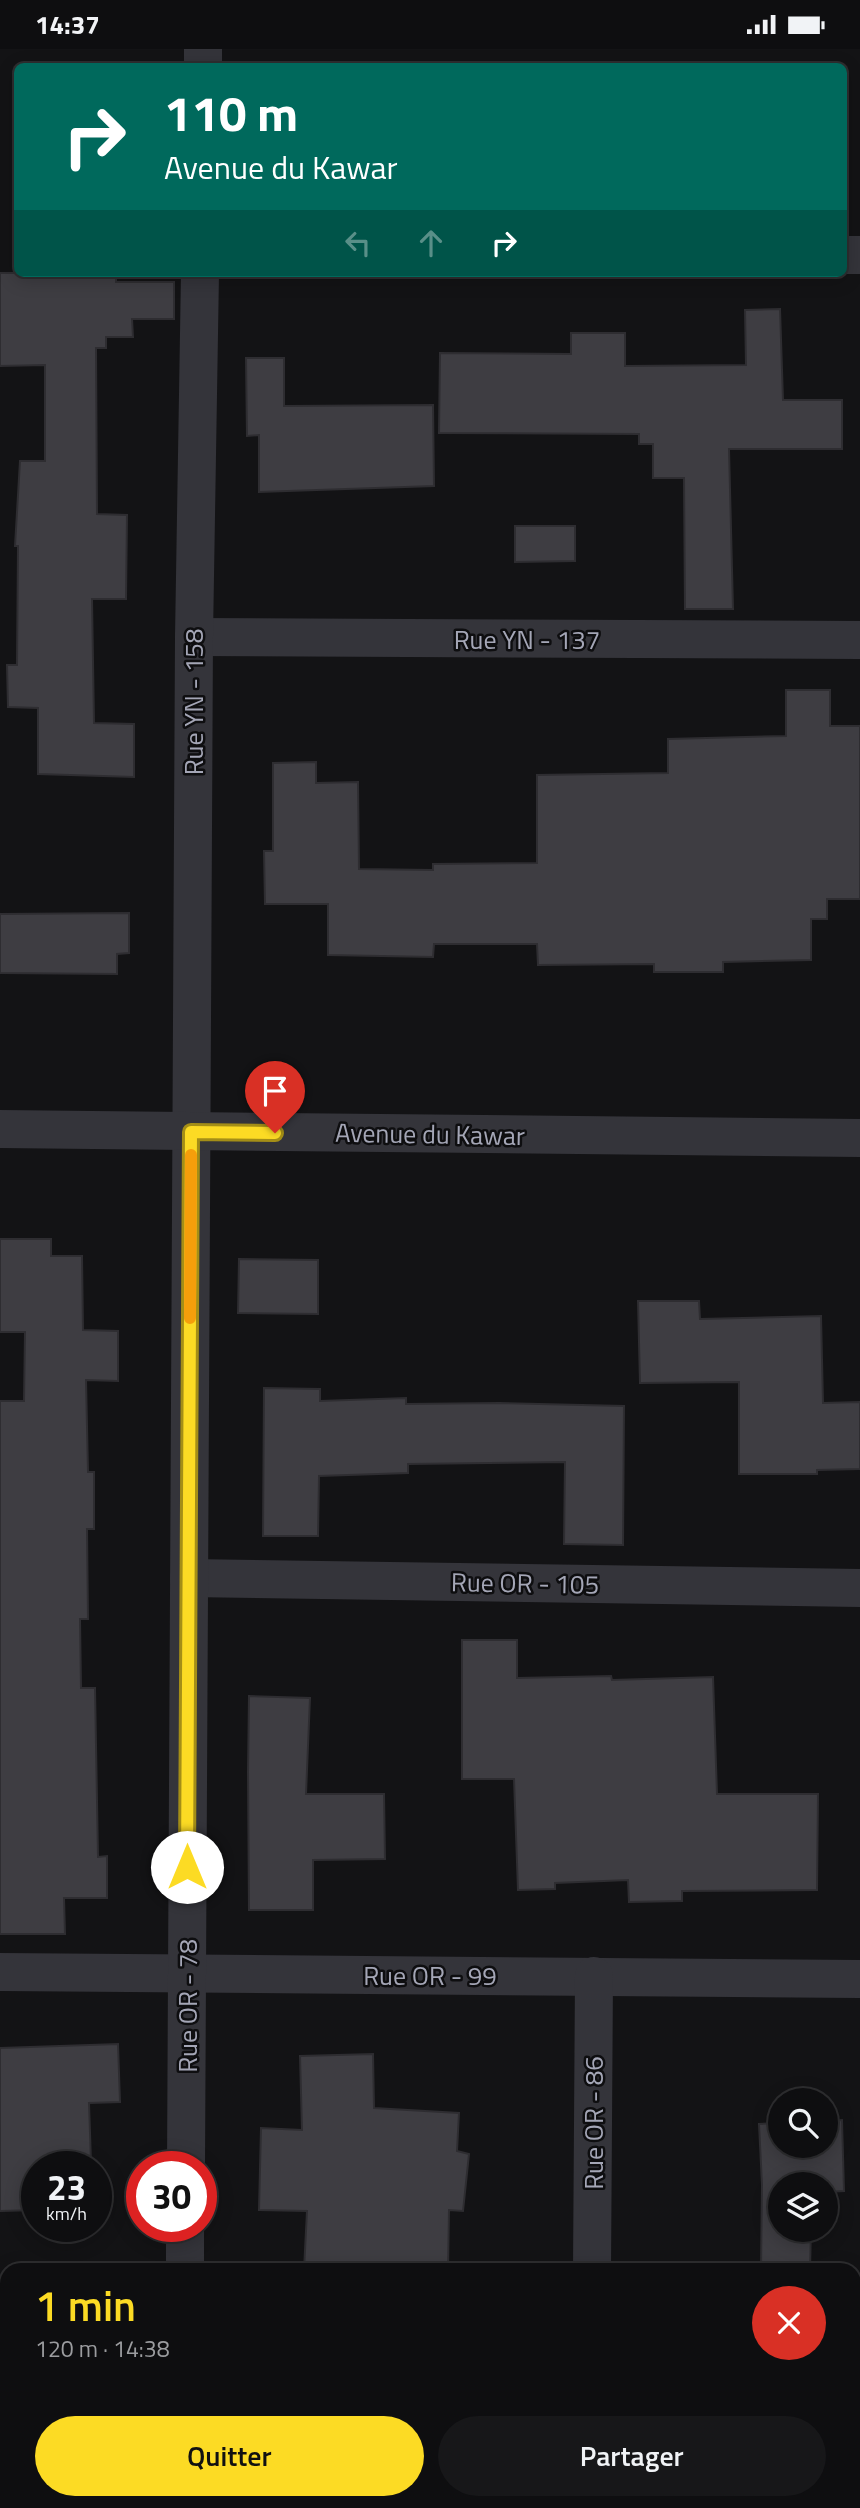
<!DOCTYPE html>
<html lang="fr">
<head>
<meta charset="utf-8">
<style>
	body { margin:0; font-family:"Titillium Web",sans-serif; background:#171719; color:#f1f3f6; height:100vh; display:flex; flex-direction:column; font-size:26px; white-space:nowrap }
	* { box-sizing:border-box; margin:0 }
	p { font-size:23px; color:#9b9c9f }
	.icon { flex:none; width:38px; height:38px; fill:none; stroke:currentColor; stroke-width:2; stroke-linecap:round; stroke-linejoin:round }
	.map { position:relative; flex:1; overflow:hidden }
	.panel { position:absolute; left:0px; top:2214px; width:861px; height:247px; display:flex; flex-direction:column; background:#0e0e10; border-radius:21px 21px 0 0; box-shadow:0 4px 18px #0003,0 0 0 2px #2e2e30 }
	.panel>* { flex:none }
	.banner { position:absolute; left:14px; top:14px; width:833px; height:214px; border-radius:10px; box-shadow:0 4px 18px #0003,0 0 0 2px #2e2e30; background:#00695c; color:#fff; overflow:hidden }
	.controls { position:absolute; left:768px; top:2039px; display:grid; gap:14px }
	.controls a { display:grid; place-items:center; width:70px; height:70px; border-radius:50%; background:#0e0e10; box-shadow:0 4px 18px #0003,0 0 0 2px #2e2e30; font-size:35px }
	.speed { position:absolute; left:21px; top:2102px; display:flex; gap:14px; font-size:35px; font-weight:700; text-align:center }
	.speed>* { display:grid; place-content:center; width:91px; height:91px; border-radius:50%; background:#0e0e10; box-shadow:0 4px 18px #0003,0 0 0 2px #2e2e30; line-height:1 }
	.speed small { font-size:18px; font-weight:400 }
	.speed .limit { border:10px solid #d22; background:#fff; color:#111 }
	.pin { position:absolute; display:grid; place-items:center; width:60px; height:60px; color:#fff; margin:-72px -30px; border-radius:50% 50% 50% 0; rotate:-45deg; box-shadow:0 0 7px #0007 }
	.pin .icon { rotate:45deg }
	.me { position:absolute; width:77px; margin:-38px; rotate:0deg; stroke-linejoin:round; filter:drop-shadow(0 0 5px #0008) }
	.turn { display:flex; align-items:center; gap:24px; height:147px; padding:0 35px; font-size:32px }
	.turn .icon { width:91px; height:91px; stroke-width:2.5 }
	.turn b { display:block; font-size:49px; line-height:60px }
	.lanes { display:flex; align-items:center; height:66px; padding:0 35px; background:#0003; justify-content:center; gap:35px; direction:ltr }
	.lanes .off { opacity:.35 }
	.round { display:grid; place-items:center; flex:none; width:74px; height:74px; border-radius:37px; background:#171719 }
	.overview { display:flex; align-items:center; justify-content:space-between; height:119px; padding:0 35px }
	h1 { font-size:42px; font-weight:600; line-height:52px; color:#fcdb24 }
	.action { display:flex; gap:14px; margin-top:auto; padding:14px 35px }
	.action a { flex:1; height:80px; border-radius:42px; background:#fcdb24; color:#111; font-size:28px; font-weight:600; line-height:80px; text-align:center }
	.action a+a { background:#171719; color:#f1f3f6 }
	.status { display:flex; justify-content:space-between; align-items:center; height:49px; padding:0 35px; background:#0e0e10; direction:ltr }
	.status svg { height:19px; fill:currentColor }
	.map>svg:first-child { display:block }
	.building { fill:#3e3d42; stroke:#2e2d31; stroke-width:2 }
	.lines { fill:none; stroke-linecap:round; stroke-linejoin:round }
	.minor { stroke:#34343a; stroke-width:38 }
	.tertiary { stroke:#34343a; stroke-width:38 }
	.route-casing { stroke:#a48e17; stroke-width:18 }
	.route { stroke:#fcdb24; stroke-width:12 }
	.slow { stroke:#f59e0b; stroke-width:12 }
	.labels { text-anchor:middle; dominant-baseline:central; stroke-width:5; stroke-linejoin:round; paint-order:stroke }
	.street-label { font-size:26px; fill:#a4a6b6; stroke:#0e0e10 }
</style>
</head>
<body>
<div class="status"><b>14:37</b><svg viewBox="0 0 49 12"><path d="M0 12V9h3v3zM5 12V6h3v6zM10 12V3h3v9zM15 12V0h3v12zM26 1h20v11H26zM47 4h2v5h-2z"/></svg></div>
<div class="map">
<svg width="860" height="2459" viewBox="0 0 860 2459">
	<rect width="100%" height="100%" fill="#131315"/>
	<g class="building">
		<polygon points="0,224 116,224 116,233 174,233 174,270 132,270 133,288 106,288 106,299 96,299 97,465 127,466 126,550 92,550 94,674 134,675 134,728 38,725 38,659 8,658 7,616 17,616 18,497 15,497 20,412 45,412 45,316 0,317"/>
		<polygon points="780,260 783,351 842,351 842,400 729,400 733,560 685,560 684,429 653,429 653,395 639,395 639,385 439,384 440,304 571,305 571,284 625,284 625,317 746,316 745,261"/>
		<polygon points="246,309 284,309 284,357 433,356 434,437 259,443 259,386 247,387"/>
		<polygon points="515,477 575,477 575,512 515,513"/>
		<polygon points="786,641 830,641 830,677 860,677 860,850 827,850 827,870 811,870 811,911 723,913 723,923 654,923 654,915 538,916 537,895 434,895 433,908 328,906 328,855 265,855 264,802 273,802 273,714 316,713 316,734 358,733 359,820 433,821 433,815 537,814 537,726 668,724 668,690 786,687"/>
		<polygon points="129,864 129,904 117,905 117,925 0,924 0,865"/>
		<polygon points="0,1190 51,1190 51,1207 82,1207 83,1281 118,1282 118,1332 86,1331 88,1423 94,1423 94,1480 87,1480 88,1570 80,1570 81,1639 95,1639 98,1808 107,1807 107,1849 64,1849 65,1885 0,1885 0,1352 24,1352 25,1283 0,1283"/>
		<polygon points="239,1210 318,1211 318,1265 238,1264"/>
		<polygon points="638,1252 699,1252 700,1270 821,1267 823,1354 860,1353 860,1420 817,1421 817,1425 739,1425 739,1333 640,1334"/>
		<polygon points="264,1339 320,1340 320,1352 406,1349 406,1355 499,1354 624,1357 623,1496 564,1495 565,1413 408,1415 408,1424 319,1427 318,1487 263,1487"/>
		<polygon points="462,1591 517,1591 517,1629 611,1627 612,1631 713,1628 717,1745 818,1745 817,1841 682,1842 682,1852 629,1853 628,1831 555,1834 555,1840 518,1841 514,1730 462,1730"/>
		<polygon points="249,1647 310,1649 306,1745 384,1745 385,1810 313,1811 313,1861 249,1861 248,1723"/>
		<polygon points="118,1995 120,2053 89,2054 91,2113 69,2113 69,2118 37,2118 37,2161 0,2162 0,1999"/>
		<polygon points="373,2005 374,2059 459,2064 457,2102 469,2105 463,2162 449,2161 448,2221 304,2221 307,2162 259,2161 261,2079 302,2081 300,2007"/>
		<polygon points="842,2071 844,2142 826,2143 826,2135 780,2135 780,2180 811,2180 810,2221 761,2221 762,2136 759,2075 780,2074 780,2096 826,2096 826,2072"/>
	</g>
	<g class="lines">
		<g class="minor">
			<polyline points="203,18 203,0"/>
			<polyline points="844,206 860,206"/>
			<polyline points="194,588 860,591"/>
			<polyline points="189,1529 860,1539"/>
			<polyline points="0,1923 860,1930"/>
			<polyline points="186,2118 194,588 200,224"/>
			<polyline points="185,2221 185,2177"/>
			<polyline points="592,2221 594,1927"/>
			<polyline points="184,2459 184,2454"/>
			<polyline points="590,2459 590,2454"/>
		</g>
		<polyline class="tertiary" points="0,1080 860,1089"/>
	</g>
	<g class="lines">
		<defs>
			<polyline id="route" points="187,1818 191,1083 275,1084"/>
		</defs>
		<use href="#route" class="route-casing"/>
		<use href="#route" class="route"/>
		<polyline class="slow" points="190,1269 191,1106"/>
	</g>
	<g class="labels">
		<g class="street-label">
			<text x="527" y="590">Rue YN - 137</text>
			<text transform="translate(193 653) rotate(-90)">Rue YN - 158</text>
			<text transform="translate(430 1085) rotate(1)">Avenue du Kawar</text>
			<text transform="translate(525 1534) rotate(1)">Rue OR - 105</text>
			<text x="430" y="1926">Rue OR - 99</text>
			<text transform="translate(187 1957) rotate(-90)">Rue OR - 78</text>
			<text transform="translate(593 2074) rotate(-90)">Rue OR - 86</text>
		</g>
	</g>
</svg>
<div class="controls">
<a><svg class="icon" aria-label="search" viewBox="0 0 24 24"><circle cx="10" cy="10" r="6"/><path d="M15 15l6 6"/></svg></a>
<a><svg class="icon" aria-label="layers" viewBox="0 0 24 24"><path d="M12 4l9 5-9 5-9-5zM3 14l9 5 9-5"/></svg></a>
</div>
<div class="speed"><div>23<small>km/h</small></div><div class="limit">30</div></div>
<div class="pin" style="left:275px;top:1084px;background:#d93025"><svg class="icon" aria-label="arrive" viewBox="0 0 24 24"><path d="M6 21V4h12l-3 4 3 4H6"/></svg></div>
<svg class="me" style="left:187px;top:1818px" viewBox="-20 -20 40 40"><circle r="19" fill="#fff"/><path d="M0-13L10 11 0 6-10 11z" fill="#fcdb24"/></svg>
<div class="banner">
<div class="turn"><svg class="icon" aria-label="right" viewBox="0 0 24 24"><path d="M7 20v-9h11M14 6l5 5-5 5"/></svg><div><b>110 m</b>Avenue du Kawar</div></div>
<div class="lanes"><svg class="icon off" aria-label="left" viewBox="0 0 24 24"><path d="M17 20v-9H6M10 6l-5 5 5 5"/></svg><svg class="icon off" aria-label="ahead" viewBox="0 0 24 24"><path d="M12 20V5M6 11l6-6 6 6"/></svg><svg class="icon" aria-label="right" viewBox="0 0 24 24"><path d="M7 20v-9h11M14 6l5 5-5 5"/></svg></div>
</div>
<section class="panel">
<div class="overview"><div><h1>1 min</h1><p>120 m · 14:38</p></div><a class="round" style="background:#d93025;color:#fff"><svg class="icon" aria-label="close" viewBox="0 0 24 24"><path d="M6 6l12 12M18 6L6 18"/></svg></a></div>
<div class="action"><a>Quitter</a><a>Partager</a></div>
</section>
</div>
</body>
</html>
